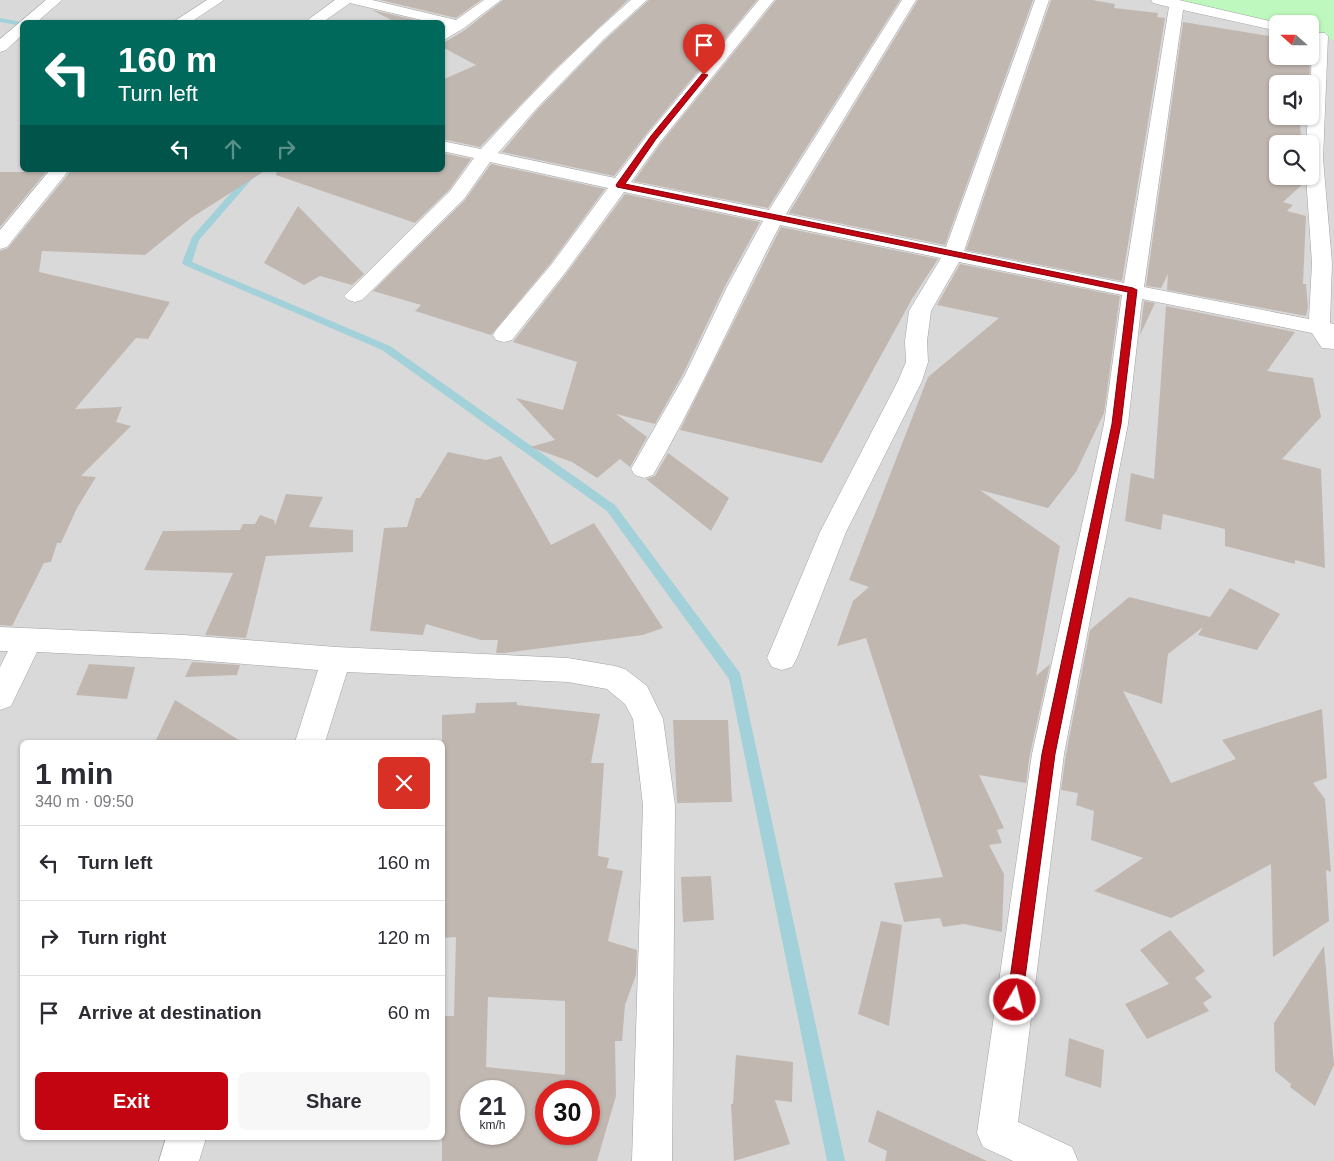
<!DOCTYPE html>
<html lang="en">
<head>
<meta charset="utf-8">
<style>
	body { margin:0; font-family:Arial,sans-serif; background:#f7f7f7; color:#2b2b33; height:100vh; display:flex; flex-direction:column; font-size:19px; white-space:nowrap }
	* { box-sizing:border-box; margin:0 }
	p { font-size:16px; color:#7c7c81 }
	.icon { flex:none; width:28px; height:28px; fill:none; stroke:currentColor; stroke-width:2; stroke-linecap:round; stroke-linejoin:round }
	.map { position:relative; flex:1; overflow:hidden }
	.details { position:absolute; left:20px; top:740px; width:425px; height:400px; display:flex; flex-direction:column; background:#fff; border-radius:8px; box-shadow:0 1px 4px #0004 }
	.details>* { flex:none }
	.hud { position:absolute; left:20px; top:20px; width:425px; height:152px; border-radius:8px; box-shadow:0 1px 4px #0004; background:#00695c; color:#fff; overflow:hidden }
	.needle { width:32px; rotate:291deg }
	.tools { position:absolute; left:1269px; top:15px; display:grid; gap:10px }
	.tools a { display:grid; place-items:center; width:50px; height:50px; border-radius:8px; background:#fff; box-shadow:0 1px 4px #0004; font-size:25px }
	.speed { position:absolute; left:460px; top:1080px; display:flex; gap:10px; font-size:25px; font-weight:700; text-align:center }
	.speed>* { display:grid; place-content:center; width:65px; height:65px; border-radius:50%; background:#fff; box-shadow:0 1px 4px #0004; line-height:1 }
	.speed small { font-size:12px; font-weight:400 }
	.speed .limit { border:8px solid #d22; background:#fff; color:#111 }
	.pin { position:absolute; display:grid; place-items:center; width:42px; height:42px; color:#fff; margin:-51px -21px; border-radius:50% 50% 50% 0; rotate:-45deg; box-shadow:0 0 5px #0007 }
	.pin .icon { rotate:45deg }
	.me { position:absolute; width:55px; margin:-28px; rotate:8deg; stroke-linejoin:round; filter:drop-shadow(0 0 4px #0008) }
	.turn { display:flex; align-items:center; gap:18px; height:105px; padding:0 15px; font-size:22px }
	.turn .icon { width:65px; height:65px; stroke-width:2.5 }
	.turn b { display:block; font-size:35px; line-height:42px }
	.lanes { display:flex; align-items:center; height:48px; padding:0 15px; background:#0003; justify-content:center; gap:25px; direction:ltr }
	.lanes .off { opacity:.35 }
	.round { display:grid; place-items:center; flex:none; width:52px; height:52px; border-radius:8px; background:#f7f7f7 }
	.headline { display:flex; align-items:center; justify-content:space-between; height:85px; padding:0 15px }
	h1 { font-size:30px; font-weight:600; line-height:38px }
	.cta { display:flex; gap:10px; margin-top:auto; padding:10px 15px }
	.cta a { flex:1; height:58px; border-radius:8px; background:#c30512; color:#fff; font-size:20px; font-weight:600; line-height:58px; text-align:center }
	.cta a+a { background:#f7f7f7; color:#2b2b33 }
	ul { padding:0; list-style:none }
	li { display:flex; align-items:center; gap:15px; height:75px; padding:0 15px; border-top:1px solid #e1e1e2 }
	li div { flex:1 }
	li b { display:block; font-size:19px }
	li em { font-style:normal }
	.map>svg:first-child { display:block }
	.residential { fill:#dad9d9; fill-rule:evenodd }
	.park { fill:#bef8be }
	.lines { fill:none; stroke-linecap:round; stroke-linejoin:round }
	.stream { fill:#a2d1da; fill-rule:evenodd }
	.building { fill:#c1b7b1; fill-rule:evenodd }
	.minor-casing { stroke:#a3a3a3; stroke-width:1 }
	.minor { fill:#fff; fill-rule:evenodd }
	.route { fill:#c30512; stroke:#7f030c }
</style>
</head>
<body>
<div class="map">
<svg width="1334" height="1161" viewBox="0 0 1334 1161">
	<rect width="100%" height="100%" fill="#ede8e1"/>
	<path class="residential" d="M0,0H1334V1161H0ZM22,22H442V170H22ZM1278,24H1310V56H1278ZM1278,84H1310V116H1278ZM1278,144H1310V176H1278ZM22,742H442V1138H22ZM471,1091H514V1134H471ZM546,1091H589V1134H546Z"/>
	<polygon class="park" points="1162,0 1334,0 1334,40 1310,35 1310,24 1278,24"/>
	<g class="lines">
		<g class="stream">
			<polygon points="0,18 22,22 24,22 22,26 0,22"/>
			<polygon points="251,170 260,170 199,240 192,262 390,346 615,505 740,673 845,1161 827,1161 729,679 607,511 382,350 184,265 182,263 192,237"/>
		</g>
	</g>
	<g class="building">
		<polygon points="380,0 481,0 456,18"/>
		<polygon points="503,0 628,0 553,71 480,147 442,139 442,80 476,65 442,47 442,41 445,42 465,30"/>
		<polygon points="649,0 757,0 647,133 614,176 502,152 538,109 605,40"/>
		<polygon points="776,0 900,0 768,208 634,181 661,143"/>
		<polygon points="918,0 1033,0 945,245 789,213"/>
		<polygon points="1051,0 1092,0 1115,4 1114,8 1158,13 1157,17 1165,18 1122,281 966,250"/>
		<polygon points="372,10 424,22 395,22"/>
		<polygon points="1183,22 1269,36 1269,38 1278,39 1278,56 1310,56 1309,84 1278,84 1278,116 1300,116 1301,144 1278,144 1278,176 1304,176 1305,182 1283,202 1293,205 1287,211 1306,216 1303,284 1306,284 1308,307 1306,316 1167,290 1168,274 1161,288 1146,286"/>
		<polygon points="442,153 471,159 449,190 415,223 276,175 277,170 442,170"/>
		<polygon points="491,164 605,189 550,264 491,335 415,311 421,305 373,291 465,200"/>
		<polygon points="89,170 266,170 191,218 145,255 42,251 39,272 170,302 148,339 136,338 75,409 122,407 116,422 131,426 81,476 96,477 77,508 61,543 57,543 51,562 44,563 12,626 0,625 0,251 8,248 70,172"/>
		<polygon points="0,172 46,172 0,227"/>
		<polygon points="625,194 760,222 725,286 683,374 655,424 616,414 647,437 630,467 620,459 597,478 572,462 530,447 555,440 516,398 563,410 577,362 513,342 566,274"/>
		<polygon points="298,206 364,274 352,285 320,276 304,285 264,263"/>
		<polygon points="781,227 938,259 912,299 822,463 680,430"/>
		<polygon points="960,264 1120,296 1104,413 1076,472 1048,508 980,490 1060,546 1036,676 1050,664 1030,754 1026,783 979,775 1004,828 997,830 1002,843 989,845 1004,874 1002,932 964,924 943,927 940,918 904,922 894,883 943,877 866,638 837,646 853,601 869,587 849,580 928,377 999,318 937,305"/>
		<polygon points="1144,301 1155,303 1140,335"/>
		<polygon points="1166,306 1295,332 1267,371 1313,378 1321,417 1282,459 1321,469 1325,568 1295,560 1295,564 1225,546 1225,529 1163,514 1161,530 1125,521 1131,473 1154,479"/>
		<polygon points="448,452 486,460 501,456 551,545 594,523 663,628 643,635 504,653 496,653 498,640 481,640 426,624 423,635 370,631 384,528 407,527 416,498 420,498"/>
		<polygon points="668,453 729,498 711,531 646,479 655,476"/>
		<polygon points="286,494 323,497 309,527 353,530 353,552 266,556 246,638 205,635 233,573 144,570 163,531 240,530 243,524 255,524 260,515 274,520 275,525"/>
		<polygon points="1230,588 1280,614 1257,650 1198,635 1203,627 1168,654 1162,704 1123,691 1171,783 1236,759 1222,740 1322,709 1327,778 1313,783 1325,799 1331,872 1326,870 1329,921 1273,957 1271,864 1171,918 1094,891 1143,858 1091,840 1094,811 1076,805 1078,793 1061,790 1066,754 1090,630 1129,597 1210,617"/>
		<polygon points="192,662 240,665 237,675 185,677"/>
		<polygon points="89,664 135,667 127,699 76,695"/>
		<polygon points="175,700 242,742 155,742"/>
		<path d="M517,702V705L600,714L591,763H604L598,856L609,858L607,868L623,871L608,941L637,950L636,975L625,1005L622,1041H615L616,1096L597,1161H442V1016H454L456,937L442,938V715L475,713L476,703ZM488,997L565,1001V1075L486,1067ZM471,1091H514V1134H471ZM546,1091H589V1134H546Z"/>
		<polygon points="673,720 728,720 732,802 677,803"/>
		<polygon points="711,876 714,920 683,922 681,877"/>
		<polygon points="881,921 902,925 889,1026 858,1014"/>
		<polygon points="1170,930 1205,971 1195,978 1212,997 1203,1003 1209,1011 1147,1039 1125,1004 1169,984 1140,950"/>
		<polygon points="1324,946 1334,1065 1315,1106 1290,1087 1291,1084 1275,1071 1274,1023"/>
		<polygon points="1069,1038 1104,1050 1101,1088 1065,1076"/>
		<polygon points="736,1055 793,1062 792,1102 775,1100 790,1144 734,1161 731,1104 733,1104"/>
		<polygon points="877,1110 987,1161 885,1161 887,1151 868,1142"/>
	</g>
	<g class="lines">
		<defs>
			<g id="minor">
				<polygon points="46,0 62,0 37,22 22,22 22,35 6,50 0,52 0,39"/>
				<polygon points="207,0 224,0 191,22 173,22"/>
				<polygon points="335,0 372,0 456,20 484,0 501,0 464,28 444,40 442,29 446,26 442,26 442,22 430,22 350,3 323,22 307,22 309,19"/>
				<path d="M631,0H647L604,39L537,108L498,153L615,178L648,134L759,0H774L660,142L631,182L769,210L902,0H916L786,214L946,247L1035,0H1049L964,251L1124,283L1169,7L1153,3L1151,0H1179L1283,24H1278V31L1183,10L1144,287L1309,319L1312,263L1306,176H1310V144H1306L1308,116H1310L1312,36L1315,33H1325L1328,36L1323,159L1332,263L1330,323L1334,324V349L1322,348L1312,333L1142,299L1128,424L1064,754L1018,1122L1072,1147L1078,1161H1013L983,1147L977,1133L1032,754L1104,424L1122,295L959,262L931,311L927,341L928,362L922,381L846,532L797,658L792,667L782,670L772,667L767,658L820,532L898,381L906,362L905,341L909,311L941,258L780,225C737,308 700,394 653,475L644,478L635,475L631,469L685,375L727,287L763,221L624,192L565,273L512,340L504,342L496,340L493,335L496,330L551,265L608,188L490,162L464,199L362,300L355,302L348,300L344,296L450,191L474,158L442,151V141L481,149C529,96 578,46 631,0Z"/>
				<polygon points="50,170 69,170 7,247 0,249 0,230"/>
				<polygon points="0,627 184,635 336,647 568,658 615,666 625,669 647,686 663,719 675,805 672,1161 632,1161 643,805 633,719 625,704 607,689 568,682 347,672 325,742 295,742 318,670 184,659 37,652 11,706 0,710 0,667 8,651 0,651"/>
				<polygon points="166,1138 206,1138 199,1161 159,1161"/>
			</g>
		</defs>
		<use href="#minor" class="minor-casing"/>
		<use href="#minor" class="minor"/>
	</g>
	<polygon class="route" points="702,74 708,75 656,139 625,184 1133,288 1137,290 1121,424 1055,754 1022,1000 1020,1006 1015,1008 1009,1006 1007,1000 1042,754 1112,424 1128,292 617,187 616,185 651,136"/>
</svg>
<div class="tools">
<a><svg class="needle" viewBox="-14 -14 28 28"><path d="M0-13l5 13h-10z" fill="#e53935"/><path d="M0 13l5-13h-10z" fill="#7c7c81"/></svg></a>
<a><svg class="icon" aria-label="sound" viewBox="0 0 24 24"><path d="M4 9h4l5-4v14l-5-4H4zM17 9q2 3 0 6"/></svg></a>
<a><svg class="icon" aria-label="search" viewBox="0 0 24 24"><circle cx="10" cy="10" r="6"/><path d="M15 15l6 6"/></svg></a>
</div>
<div class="speed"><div>21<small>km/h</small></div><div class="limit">30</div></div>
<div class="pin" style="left:704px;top:75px;background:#d93025"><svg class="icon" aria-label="arrive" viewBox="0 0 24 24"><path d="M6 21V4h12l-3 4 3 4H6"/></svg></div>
<svg class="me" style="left:1015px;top:1000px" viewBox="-20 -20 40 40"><circle r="17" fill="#c30512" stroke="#fff" stroke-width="3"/><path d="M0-11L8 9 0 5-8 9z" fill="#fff"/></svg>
<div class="hud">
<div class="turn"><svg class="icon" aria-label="left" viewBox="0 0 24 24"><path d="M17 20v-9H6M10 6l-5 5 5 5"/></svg><div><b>160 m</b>Turn left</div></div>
<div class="lanes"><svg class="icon" aria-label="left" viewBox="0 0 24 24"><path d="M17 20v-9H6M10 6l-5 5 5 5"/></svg><svg class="icon off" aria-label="ahead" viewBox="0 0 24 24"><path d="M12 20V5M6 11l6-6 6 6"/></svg><svg class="icon off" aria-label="right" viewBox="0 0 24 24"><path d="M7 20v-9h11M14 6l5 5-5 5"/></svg></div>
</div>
<section class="details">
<div class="headline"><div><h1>1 min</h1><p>340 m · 09:50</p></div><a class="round" style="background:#d93025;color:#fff"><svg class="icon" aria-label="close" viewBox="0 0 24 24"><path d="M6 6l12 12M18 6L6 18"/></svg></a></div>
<ul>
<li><svg class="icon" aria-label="left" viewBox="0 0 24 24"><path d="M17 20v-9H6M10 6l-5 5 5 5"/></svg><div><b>Turn left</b></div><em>160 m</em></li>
<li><svg class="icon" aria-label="right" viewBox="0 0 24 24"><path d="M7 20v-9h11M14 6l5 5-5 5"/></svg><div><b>Turn right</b></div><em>120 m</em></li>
<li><svg class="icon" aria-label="arrive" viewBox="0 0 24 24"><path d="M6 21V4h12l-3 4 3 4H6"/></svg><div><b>Arrive at destination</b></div><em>60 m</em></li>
</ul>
<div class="cta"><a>Exit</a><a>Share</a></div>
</section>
</div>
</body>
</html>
